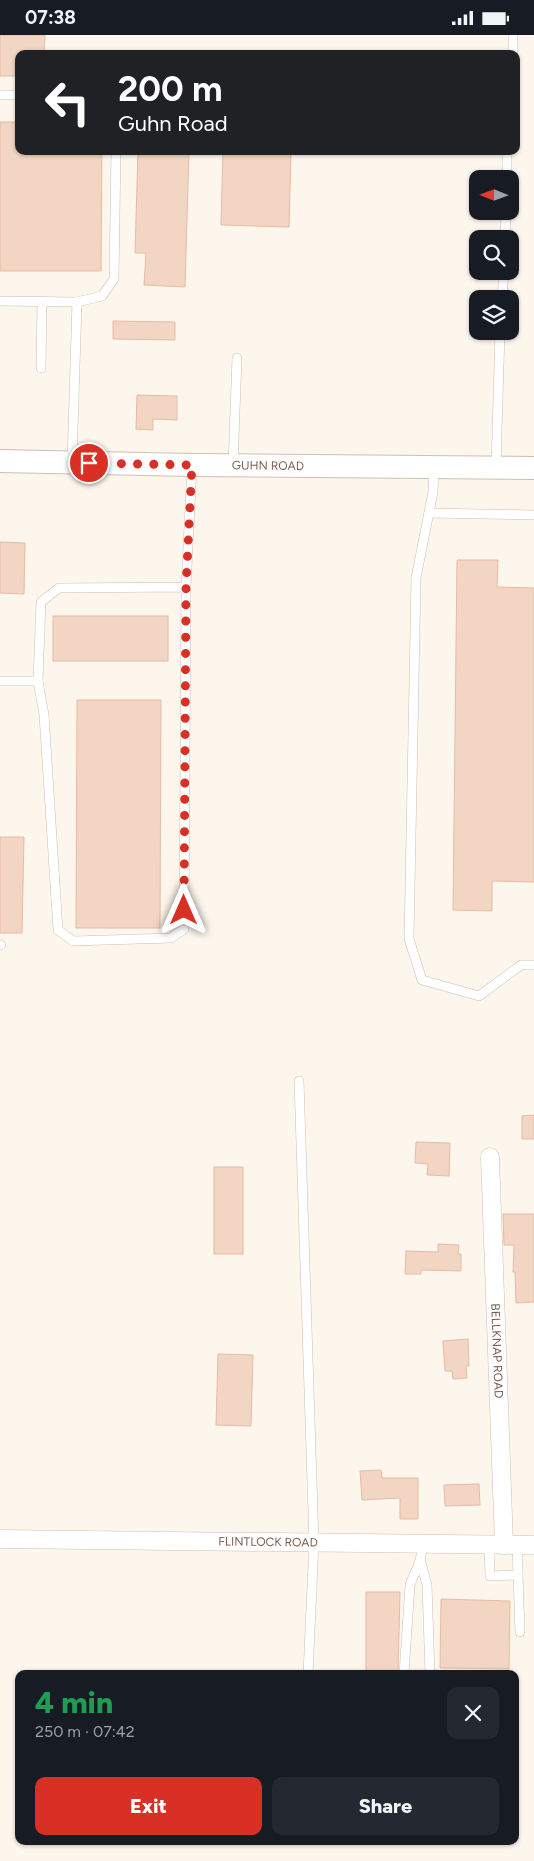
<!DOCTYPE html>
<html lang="en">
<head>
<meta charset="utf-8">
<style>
	body { margin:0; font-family:Figtree,sans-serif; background:#242831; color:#f1f3f6; height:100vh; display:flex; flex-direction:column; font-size:19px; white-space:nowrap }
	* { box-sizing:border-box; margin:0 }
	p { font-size:16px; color:#9ea1a6 }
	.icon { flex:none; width:28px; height:28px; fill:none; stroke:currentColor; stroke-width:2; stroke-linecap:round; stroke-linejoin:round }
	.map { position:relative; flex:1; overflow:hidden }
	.details { position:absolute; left:15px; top:1635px; width:504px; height:175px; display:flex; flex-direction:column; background:#171b24; border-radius:10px; box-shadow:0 1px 4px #0004 }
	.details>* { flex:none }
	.top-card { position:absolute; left:15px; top:15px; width:505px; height:105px; border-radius:10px; box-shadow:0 1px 4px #0004; background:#202124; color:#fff; overflow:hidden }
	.needle { width:32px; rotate:271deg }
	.buttons { position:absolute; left:469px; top:135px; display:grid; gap:10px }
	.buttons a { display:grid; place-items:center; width:50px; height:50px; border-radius:10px; background:#171b24; box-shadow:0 1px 4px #0004; font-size:25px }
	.pin { position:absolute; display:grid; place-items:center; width:42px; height:42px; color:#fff; margin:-21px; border:2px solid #fff; border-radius:50%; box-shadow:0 1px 5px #0007 }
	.me { position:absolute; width:55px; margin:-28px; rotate:0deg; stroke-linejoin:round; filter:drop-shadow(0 0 4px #0008) }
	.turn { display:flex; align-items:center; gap:18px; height:105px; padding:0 20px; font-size:22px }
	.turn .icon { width:65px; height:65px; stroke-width:2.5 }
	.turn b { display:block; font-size:35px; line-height:42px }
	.round { display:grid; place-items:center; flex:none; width:52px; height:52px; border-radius:10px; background:#242831 }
	.overview { display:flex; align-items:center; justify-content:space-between; height:85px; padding:0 20px }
	h1 { font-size:30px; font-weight:800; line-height:38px; color:#1e9e55 }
	.button { display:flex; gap:10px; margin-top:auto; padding:10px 20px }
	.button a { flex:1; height:58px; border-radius:10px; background:#d93025; color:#fff; font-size:20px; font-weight:800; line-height:58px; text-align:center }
	.button a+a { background:#242831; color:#f1f3f6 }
	.status { display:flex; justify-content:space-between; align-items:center; height:35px; padding:0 25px; background:#171b24; direction:ltr }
	.status svg { height:14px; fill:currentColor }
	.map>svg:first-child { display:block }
	.building { fill:#f3d5c3; stroke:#e6bba3 }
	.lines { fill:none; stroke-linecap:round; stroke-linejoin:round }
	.service-casing { stroke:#d1beb0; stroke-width:10 }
	.minor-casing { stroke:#d1beb0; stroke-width:19 }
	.tertiary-casing { stroke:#d1beb0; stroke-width:24 }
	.service { stroke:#fff; stroke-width:9 }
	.minor { stroke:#fff; stroke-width:18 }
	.tertiary { stroke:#fff; stroke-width:22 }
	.route { stroke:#d93025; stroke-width:9; stroke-dasharray:0 16.2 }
	.labels { text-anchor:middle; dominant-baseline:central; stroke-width:4.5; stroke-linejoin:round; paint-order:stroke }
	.street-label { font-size:12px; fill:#7a5c4d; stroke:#fffaf3 }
</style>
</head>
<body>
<div class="status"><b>07:38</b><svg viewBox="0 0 49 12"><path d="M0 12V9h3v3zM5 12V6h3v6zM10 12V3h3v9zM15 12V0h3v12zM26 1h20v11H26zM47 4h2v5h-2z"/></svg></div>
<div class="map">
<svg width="534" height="1826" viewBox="0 0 534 1826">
	<rect width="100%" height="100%" fill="#fdf6ec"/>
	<g class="building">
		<polygon points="0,0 45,0 44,19 19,19 19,41 0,41"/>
		<polygon points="0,87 19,87 19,116 102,116 101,236 0,236"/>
		<polygon points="138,116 189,116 185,252 144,250 146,218 135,218"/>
		<polygon points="223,116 291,116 289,192 221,190"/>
		<polygon points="113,286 175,287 175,305 113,304"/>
		<polygon points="137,360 177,361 177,385 153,384 153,395 136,394"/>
		<polygon points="0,507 25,508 24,559 0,558"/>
		<polygon points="457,525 498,525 497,552 534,553 534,847 492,846 492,876 453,875"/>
		<rect x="53" y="581" width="115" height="45"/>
		<polygon points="77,665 161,665 160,893 76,893"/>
		<polygon points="0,802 24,802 22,898 0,898"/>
		<polygon points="534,1080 534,1104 522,1104 522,1081"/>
		<polygon points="416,1107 450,1108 449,1141 427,1140 428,1129 415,1128"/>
		<rect x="214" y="1132" width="29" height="87"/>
		<polygon points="503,1179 534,1179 534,1267 516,1268 515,1237 513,1237 514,1210 504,1210"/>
		<polygon points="438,1209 459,1210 458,1219 461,1219 461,1236 421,1235 421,1239 405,1239 406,1216 438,1217"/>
		<polygon points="468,1304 469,1331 466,1331 467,1343 453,1344 452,1336 445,1336 443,1306"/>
		<polygon points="218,1319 253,1320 251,1391 216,1390"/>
		<polygon points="381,1435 382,1443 418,1443 418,1484 400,1484 400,1463 362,1465 360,1436"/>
		<polygon points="479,1449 480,1470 445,1471 444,1450"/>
		<polygon points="366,1557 400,1557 398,1639 366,1639"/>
		<polygon points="441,1564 510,1566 509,1634 440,1633"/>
	</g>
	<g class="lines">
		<defs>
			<g id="service">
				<polyline points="513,19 513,0"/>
				<polyline points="0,60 19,60"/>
				<polyline points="507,144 507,116"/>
				<polyline points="505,204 506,176"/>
				<polyline points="502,264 504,236"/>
				<polyline points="0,266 77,267 102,261 114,244 116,116"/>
				<polyline points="41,333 42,266"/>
				<polyline points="72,427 77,267"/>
				<polyline points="233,430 237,323"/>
				<polyline points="496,432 500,296"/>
				<polyline points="434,433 433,457 416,543 409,904 422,945 479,961 521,930 534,930"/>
				<polyline points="429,478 534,480"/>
				<polyline points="186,552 59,553 41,567 38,646 44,680 58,895 73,906 171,903 184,894 186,552 192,431"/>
				<polyline points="0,646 38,646"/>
				<polyline points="0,910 1,910"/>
				<polyline points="299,1046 314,1508 308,1639"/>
				<polyline points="489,1510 490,1541 518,1540"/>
				<polyline points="517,1510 520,1597"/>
				<polyline points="421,1528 427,1550 430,1639"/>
				<path d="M404,1639L410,1550C416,1533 422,1529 422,1509"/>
			</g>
			<g id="minor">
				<path id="s1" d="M490,1122L504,1510"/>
				<path id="s2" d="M0,1504L534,1510"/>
			</g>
			<g id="tertiary">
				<path id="s3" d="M0,426L192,430L534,433"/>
			</g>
		</defs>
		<use href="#service" class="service-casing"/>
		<use href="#minor" class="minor-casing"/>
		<use href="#tertiary" class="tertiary-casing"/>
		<use href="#service" class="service"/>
		<use href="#minor" class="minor"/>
		<use href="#tertiary" class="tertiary"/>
	</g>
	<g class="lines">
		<polyline class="route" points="89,428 192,430 186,552 184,875"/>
	</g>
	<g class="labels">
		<g class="street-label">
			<text stroke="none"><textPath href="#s3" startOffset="268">GUHN ROAD</textPath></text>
			<text stroke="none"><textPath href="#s1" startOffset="194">BELLKNAP ROAD</textPath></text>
			<text stroke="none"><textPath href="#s2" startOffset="268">FLINTLOCK ROAD</textPath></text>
		</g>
	</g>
</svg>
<div class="buttons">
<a><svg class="needle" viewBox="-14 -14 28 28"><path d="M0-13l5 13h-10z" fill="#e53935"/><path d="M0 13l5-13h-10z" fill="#9ea1a6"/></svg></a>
<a><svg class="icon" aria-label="search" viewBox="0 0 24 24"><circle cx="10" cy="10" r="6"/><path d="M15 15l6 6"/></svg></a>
<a><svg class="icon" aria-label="layers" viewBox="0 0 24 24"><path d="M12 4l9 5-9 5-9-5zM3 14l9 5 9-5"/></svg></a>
</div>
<div class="pin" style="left:89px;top:428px;background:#d93025"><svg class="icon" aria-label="arrive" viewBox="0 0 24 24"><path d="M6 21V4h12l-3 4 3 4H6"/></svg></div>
<svg class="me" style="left:184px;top:875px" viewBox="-20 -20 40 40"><path d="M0-17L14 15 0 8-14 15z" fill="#d93025" stroke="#fff" stroke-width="4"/></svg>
<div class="top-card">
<div class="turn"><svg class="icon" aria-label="left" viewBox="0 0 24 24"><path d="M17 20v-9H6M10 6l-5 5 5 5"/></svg><div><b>200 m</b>Guhn Road</div></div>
</div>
<section class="details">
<div class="overview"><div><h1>4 min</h1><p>250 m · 07:42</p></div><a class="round"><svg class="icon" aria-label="close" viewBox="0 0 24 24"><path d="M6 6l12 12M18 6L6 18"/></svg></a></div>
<div class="button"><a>Exit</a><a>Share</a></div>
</section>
</div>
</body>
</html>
